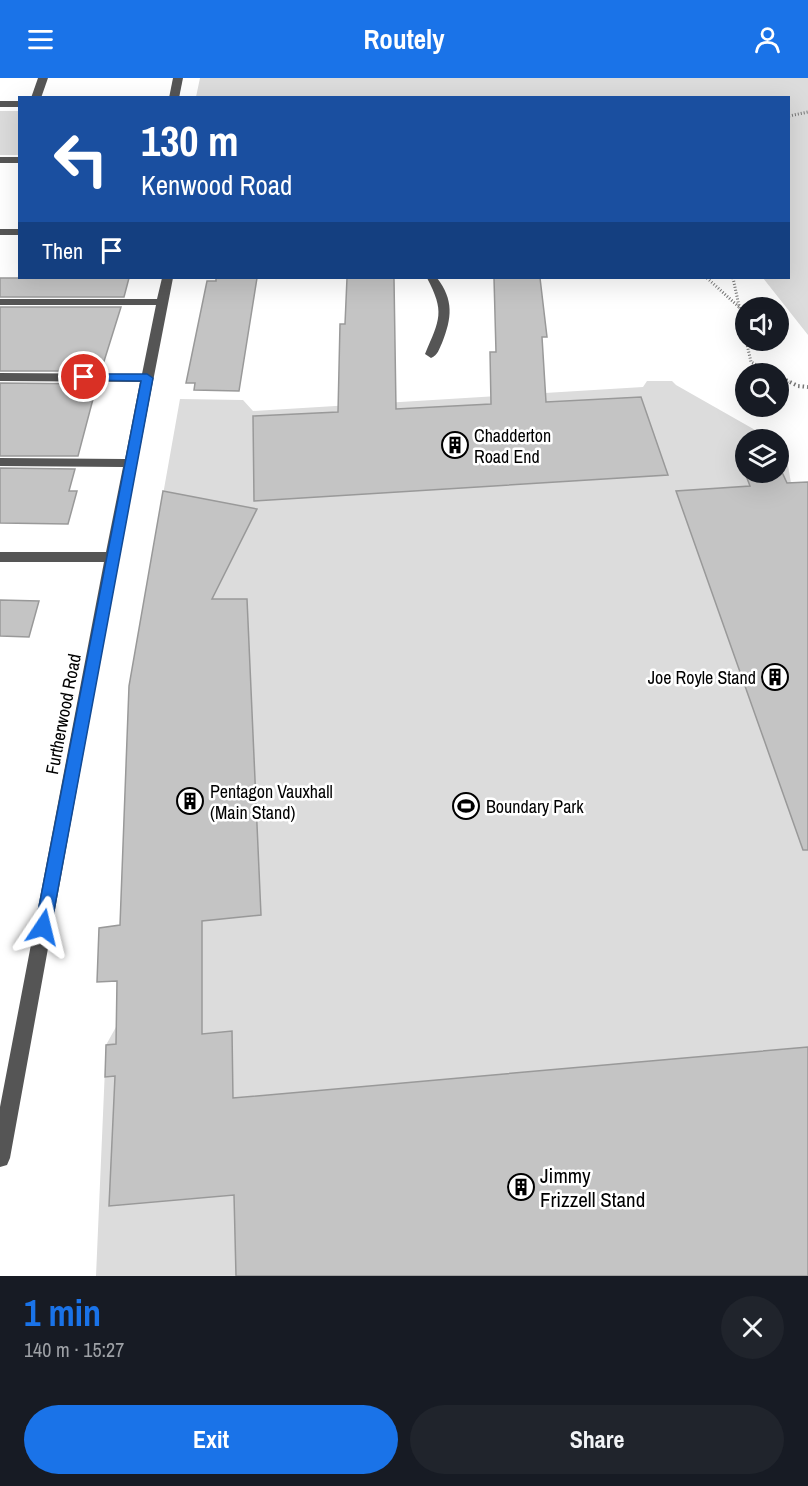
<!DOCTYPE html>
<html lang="en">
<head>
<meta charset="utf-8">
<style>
	body { margin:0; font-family:"Archivo Narrow",sans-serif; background:#20242c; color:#f1f3f6; height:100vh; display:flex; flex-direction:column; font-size:22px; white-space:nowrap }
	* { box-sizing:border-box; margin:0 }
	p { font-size:20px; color:#9ea1a6 }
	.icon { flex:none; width:33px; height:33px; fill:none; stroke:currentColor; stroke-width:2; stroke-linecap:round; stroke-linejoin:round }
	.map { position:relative; height:1198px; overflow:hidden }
	.side { display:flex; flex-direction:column; background:#171b24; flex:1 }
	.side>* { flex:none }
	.banner { position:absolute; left:18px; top:18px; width:772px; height:183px; border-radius:0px; box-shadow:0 6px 24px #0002; background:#1a4fa0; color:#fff; overflow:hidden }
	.tools { position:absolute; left:735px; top:219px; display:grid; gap:12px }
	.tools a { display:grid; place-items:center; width:54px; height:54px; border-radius:50%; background:#171b24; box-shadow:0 6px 24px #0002; font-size:30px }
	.pin { position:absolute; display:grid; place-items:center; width:51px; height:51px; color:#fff; margin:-26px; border:3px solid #fff; border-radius:50%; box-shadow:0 2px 6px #0007 }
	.me { position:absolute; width:66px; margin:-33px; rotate:10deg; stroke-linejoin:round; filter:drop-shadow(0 0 4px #0008) }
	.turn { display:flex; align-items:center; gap:21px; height:126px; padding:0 24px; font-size:27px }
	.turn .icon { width:78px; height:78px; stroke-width:2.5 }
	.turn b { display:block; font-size:42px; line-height:51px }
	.then { display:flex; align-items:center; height:57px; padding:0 24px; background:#0003; gap:12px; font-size:22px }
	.round { display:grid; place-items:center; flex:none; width:63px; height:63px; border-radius:32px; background:#20242c }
	.overview { display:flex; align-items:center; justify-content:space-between; height:102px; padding:0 24px }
	h1 { font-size:36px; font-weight:800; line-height:45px; color:#1a73e8 }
	.action { display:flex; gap:12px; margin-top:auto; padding:12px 24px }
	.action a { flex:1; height:69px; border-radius:36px; background:#1a73e8; color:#fff; font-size:24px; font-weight:800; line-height:69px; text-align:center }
	.action a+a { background:#20242c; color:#f1f3f6 }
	header { display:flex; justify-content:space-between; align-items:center; height:78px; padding:0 24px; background:#1a73e8; color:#fff; font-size:27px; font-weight:800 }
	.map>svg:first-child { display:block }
	.green { fill:#dcdcdc }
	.building { fill:#c4c4c4; stroke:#999; stroke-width:1.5 }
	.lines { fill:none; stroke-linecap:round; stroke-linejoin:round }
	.path-far1 { stroke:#777; stroke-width:3; stroke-dasharray:1 2; stroke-linecap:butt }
	.path { stroke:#777; stroke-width:4; stroke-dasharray:1.5 3; stroke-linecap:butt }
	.minor { fill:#555; fill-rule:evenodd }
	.route { fill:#1a73e8; stroke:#114b97; stroke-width:1.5 }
	.labels { text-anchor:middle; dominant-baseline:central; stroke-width:5; stroke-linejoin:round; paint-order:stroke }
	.poi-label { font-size:18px; fill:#000; stroke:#fff; text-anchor:start }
	.street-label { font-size:18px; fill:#000; stroke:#fff }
	.near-poi-label { font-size:21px; fill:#000; stroke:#fff; text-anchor:start }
</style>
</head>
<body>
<header><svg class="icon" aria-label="menu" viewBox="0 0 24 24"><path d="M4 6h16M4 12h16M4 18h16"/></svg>Routely<svg class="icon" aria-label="person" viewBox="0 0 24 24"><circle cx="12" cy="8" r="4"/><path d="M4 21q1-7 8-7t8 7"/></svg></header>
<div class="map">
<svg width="808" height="1198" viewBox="0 0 808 1198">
	<rect width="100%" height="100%" fill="#fff"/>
	<g class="green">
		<polygon points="200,0 808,0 808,257 763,200 789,200 789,20 196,19"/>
		<rect x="0" y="33" width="19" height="44"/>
		<polygon points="647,303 672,303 676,307 771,361 746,362 746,394 778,394 779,366 785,370 791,405 808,404 808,1198 96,1198 106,967 116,949 117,903 97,904 99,850 120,847 129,608 180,321 243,322 253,333 643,309"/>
	</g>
	<g class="building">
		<polygon points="0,200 129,200 124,219 0,219"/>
		<polygon points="216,200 257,200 239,313 194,312 195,305 186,305 207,203 216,203"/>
		<polygon points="347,200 393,200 394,201 396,331 491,326 490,274 496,274 494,200 540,200 547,259 542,259 546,324 641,319 668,397 254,423 253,338 338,334 340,246 345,246"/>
		<polygon points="0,229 121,229 101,293 0,293"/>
		<polygon points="0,305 97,306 78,378 0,378"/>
		<polygon points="0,390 75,391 69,413 77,413 68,446 0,445"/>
		<polygon points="778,392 781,392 787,405 808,404 808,772 803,772 676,413 750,408 745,395 778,394"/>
		<polygon points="163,413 257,431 212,521 247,521 261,837 202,843 202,956 232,953 233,1020 808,969 808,1198 236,1198 234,1117 109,1128 115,998 105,999 106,967 116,966 117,903 97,904 99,850 120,847 129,608"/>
		<polygon points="0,522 39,523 29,559 0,558"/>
	</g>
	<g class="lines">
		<g class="path-far1">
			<polyline points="789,38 808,34"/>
			<polyline points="707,200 739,229"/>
			<polyline points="733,200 746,260"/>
			<polyline points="746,262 751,284 773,296"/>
			<polyline points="778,298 789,304"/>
		</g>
		<polyline class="path" points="786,302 798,308 808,309"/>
		<g class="minor">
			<polygon points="38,0 48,0 41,20 31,20"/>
			<polygon points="173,0 183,0 179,20 169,20"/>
			<rect x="0" y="23" width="20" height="6"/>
			<rect x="0" y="79" width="20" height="6"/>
			<rect x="0" y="151" width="20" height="6"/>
			<polygon points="162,200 173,200 119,479 10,1080 7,1087 0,1089 0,1029 104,484 0,484 0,474 106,474 123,389 0,388 0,380 125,381 140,304 0,303 0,295 142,296 156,227 0,227 0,221 157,221"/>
			<path d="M427,200H437C454,222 452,240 442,265C439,271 438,277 431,280L425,276C440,241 445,234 427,200Z"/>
		</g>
	</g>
	<polygon class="route" points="84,296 147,296 153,300 51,849 49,853 43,855 37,853 35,849 141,303 80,302 80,297"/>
	<defs>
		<symbol id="building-ring" viewBox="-11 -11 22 22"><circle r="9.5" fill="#fff" stroke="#000" stroke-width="1.5"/><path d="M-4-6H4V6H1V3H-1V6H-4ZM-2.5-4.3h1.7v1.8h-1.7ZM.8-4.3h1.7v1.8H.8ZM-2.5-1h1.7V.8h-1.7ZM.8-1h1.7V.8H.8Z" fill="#000"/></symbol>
		<symbol id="stadium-ring" viewBox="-11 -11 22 22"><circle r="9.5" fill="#fff" stroke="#000" stroke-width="1.5"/><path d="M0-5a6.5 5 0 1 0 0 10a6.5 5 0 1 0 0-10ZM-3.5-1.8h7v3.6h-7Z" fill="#000"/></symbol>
	</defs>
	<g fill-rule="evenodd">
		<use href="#building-ring" x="440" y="352" width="30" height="30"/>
		<use href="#building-ring" x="760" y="584" width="30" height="30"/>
		<use href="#building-ring" x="175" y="708" width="30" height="30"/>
		<use href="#stadium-ring" x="451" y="713" width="30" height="30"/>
		<use href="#building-ring" x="506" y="1094" width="30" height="30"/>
	</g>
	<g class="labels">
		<g class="poi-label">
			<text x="474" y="357">Chadderton<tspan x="474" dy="21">Road End</tspan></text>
			<text x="756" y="599" text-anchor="end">Joe Royle Stand</text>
			<text x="210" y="713">Pentagon Vauxhall<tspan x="210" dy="21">(Main Stand)</tspan></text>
			<text x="486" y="728">Boundary Park</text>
		</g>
		<g class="street-label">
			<text transform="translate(63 636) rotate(-79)">Furtherwood Road</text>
		</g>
		<g class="near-poi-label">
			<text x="540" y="1097">Jimmy<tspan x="540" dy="24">Frizzell Stand</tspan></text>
		</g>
	</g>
</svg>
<div class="tools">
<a><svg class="icon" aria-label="sound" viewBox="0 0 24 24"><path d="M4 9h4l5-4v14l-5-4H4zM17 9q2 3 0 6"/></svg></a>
<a><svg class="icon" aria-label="search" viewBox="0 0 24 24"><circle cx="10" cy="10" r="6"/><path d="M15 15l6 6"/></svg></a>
<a><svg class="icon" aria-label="layers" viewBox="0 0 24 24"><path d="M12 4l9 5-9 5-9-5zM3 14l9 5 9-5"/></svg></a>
</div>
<div class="pin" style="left:84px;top:299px;background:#d93025"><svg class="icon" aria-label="arrive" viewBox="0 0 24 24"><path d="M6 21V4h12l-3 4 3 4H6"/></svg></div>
<svg class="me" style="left:43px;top:849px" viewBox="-20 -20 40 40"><path d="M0-17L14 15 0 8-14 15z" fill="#1a73e8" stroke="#fff" stroke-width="4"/></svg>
<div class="banner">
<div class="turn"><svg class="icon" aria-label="left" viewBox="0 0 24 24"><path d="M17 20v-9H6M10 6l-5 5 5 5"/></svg><div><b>130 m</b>Kenwood Road</div></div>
<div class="then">Then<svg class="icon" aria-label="arrive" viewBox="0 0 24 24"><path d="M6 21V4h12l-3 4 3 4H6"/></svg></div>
</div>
</div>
<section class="side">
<div class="overview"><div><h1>1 min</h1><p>140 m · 15:27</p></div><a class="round"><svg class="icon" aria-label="close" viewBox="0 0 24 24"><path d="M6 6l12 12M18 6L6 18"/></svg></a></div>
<div class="action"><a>Exit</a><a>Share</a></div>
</section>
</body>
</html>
